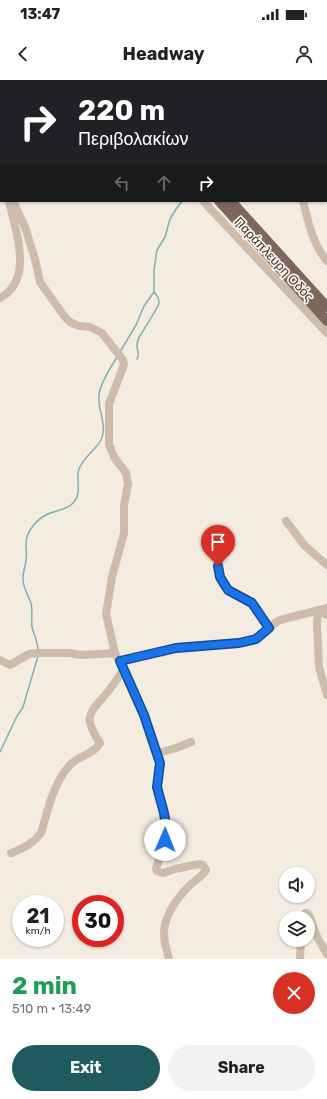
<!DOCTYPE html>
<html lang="en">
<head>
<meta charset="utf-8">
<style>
	body { margin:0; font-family:Rubik,sans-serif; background:#f2f2f2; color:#222; height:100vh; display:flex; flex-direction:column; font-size:15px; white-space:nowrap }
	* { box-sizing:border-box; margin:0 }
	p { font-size:13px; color:#767676 }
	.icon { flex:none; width:22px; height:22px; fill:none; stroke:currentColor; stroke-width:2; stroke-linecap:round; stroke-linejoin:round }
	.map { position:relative; height:879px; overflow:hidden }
	.details { display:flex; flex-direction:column; background:#fff; flex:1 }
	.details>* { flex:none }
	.banner { position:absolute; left:0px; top:0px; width:327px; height:122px; box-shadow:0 1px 3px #0004; background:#202124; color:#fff; overflow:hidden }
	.fabs { position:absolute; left:279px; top:787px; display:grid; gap:8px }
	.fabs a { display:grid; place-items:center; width:36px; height:36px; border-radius:50%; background:#fff; box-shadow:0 1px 3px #0004; font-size:20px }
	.speed { position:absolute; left:12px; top:815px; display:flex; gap:8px; font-size:20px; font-weight:700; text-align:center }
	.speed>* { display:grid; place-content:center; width:52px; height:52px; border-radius:50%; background:#fff; box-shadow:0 1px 3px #0004; line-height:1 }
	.speed small { font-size:10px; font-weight:400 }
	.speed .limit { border:6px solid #d22; background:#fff; color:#111 }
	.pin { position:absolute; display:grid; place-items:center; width:34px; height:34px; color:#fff; margin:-41px -17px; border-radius:50% 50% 50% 0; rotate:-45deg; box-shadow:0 0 4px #0007 }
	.pin .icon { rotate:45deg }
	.me { position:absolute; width:44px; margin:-22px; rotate:1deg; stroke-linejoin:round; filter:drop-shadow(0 0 3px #0008) }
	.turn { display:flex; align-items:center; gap:14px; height:84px; padding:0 12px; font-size:18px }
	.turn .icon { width:52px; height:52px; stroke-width:2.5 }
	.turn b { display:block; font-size:28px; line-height:34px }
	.lanes { display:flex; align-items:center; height:38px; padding:0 12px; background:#0003; justify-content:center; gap:20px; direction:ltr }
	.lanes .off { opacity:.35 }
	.round { display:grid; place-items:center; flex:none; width:42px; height:42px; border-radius:21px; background:#f2f2f2 }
	.headline { display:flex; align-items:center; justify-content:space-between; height:68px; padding:0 12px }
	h1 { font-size:24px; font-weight:700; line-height:30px; color:#1e9e55 }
	.action { display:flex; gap:8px; margin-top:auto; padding:8px 12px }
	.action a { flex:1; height:46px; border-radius:24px; background:#1f5a5e; color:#fff; font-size:16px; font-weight:700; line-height:46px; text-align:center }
	.action a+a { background:#f2f2f2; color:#222 }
	.status { display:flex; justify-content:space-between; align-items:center; height:28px; padding:0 20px; background:#fff; direction:ltr }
	.status svg { height:11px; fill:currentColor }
	header { display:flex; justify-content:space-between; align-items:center; height:52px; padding:0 12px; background:#fff; font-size:18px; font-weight:700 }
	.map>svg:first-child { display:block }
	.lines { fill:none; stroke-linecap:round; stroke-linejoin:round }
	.stream { stroke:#7fb0b2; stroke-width:1.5 }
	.minor { stroke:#cdbbac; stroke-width:8 }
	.major { stroke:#7d675c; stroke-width:10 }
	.route-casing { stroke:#114b97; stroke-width:10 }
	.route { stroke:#1a73e8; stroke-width:7 }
	.labels { text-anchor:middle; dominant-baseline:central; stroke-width:3.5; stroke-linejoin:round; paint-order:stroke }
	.street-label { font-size:13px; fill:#3b302b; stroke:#fbf5ee }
</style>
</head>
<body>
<div class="status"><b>13:47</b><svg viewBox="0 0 49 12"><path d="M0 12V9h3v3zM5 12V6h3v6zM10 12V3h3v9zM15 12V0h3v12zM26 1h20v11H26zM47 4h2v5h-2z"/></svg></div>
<header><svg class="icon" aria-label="back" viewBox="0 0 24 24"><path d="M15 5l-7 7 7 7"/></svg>Headway<svg class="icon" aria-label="person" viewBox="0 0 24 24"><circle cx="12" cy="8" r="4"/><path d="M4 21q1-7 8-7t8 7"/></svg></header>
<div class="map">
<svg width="327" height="879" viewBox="0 0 327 879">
	<rect width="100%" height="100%" fill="#f4ebe1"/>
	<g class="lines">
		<g class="stream">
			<polyline points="189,0 189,1"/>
			<polyline points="236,0 237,1"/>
			<polyline points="326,103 327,104"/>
			<polyline points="120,272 136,245 144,226 154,212 154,190 157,170 165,157 170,139 176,129 182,121"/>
			<path d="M137,279C140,274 137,271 137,266C137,262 139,257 141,254C144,249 159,226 159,223C159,218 157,215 154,212"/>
			<path d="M38,571C38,562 34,555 32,547C31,539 33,531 31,523C28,514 22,507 23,497C23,491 26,485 26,479C27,474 26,469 26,464C26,451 37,439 48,434C56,430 67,430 73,423C83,413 75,400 79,389C84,376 95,371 101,360C108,345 97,329 99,315C100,303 111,287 117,277"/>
			<polyline points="0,672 16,638 23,627 38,576"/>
		</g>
		<g class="minor">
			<polyline points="294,0 295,1"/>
			<polyline points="326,93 327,93"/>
			<polyline points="0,95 1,98"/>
			<path d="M13,121L25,147L35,179L40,202L64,236L70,242L79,246L90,247L102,253L123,280L124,285L122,290L109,324V364L114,377L126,393L128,404L124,425V453L112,497L106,534L115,573L144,635L160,683L157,707L163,726L166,746L165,760L156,789L157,791L163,793L175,789L199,784L203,785L206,790C202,797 195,800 190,805C177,818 164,835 164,854C164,862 167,871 169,879"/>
			<polyline points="203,121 327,253"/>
			<path d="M303,121C308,141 313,165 327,181"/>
			<path d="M0,218C35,199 15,149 9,121"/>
			<polyline points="286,441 305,466 327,485"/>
			<path d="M224,460C220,477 212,501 231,512C237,516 245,517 251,522C257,527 264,540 269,548"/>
			<polyline points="327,535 318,531 317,545 319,587 327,615"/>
			<polyline points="0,580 10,585 29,574 37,573 70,573 80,575 115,573"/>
			<path d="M120,581L176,568L239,563C245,562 252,561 257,558C266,553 271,544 280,540L327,528"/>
			<polyline points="158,673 176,668 191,662"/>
			<path d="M11,773C23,768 33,764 41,753C48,730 53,703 70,685C79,675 93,675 100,663C83,637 88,635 106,614C113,606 118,598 123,590"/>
			<polyline points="302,838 305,833 307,833 310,837 317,857 327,874"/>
			<polyline points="300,879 301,860"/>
		</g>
		<g class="major">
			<polyline points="104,0 106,1"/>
			<polyline points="117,0 118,1"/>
			<polyline points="219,121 327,241"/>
			<polyline points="231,121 327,227"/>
		</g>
	</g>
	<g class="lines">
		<defs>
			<polyline id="route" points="165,760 166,746 164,733 157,707 160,683 144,635 120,581 176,568 239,563 256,559 269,548 252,523 228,510 220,497 218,486"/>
		</defs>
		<use href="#route" class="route-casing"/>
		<use href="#route" class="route"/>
	</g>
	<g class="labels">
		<g class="street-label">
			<text transform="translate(274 179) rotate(47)">Παράπλευρη Οδός</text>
		</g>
	</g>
</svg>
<div class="fabs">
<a><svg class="icon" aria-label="sound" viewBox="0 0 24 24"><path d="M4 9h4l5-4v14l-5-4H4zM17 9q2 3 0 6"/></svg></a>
<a><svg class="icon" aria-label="layers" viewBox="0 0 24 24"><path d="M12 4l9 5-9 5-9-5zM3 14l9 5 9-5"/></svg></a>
</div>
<div class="speed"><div>21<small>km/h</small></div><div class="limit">30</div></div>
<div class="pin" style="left:218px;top:486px;background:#d93025"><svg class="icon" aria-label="arrive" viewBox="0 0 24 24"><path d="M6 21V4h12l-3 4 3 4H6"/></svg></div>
<svg class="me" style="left:165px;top:760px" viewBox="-20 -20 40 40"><circle r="19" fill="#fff"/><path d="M0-13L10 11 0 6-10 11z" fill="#1a73e8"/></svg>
<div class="banner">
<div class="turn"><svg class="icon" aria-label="right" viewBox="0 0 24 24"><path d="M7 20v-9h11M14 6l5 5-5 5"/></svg><div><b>220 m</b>Περιβολακίων</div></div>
<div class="lanes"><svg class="icon off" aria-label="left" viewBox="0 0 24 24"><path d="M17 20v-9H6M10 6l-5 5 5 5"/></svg><svg class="icon off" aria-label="ahead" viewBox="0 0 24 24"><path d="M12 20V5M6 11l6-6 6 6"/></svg><svg class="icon" aria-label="right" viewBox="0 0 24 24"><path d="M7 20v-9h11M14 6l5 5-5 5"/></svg></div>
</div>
</div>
<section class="details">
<div class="headline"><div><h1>2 min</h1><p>510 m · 13:49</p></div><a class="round" style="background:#d93025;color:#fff"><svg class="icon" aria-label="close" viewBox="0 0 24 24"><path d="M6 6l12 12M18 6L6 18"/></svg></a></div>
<div class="action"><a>Exit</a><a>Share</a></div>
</section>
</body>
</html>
